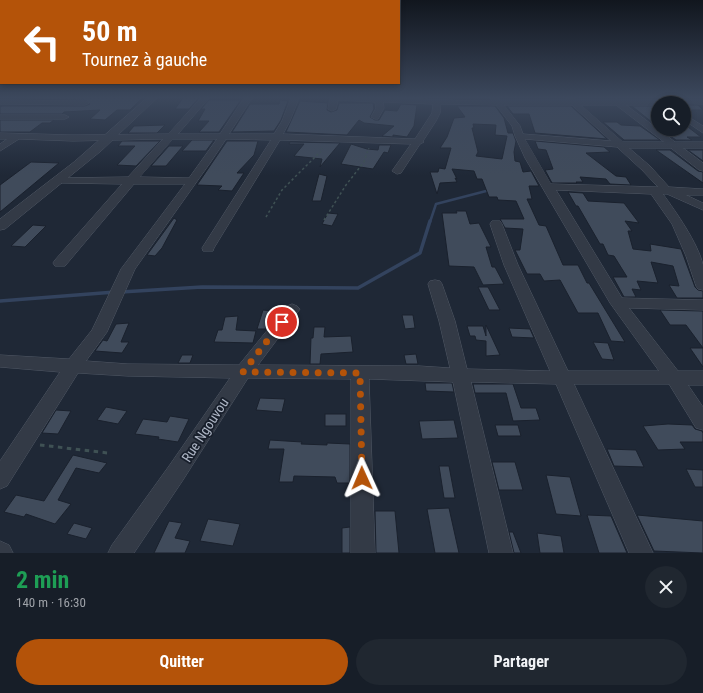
<!DOCTYPE html>
<html lang="fr">
<head>
<meta charset="utf-8">
<style>
	body { margin:0; font-family:"Roboto Condensed",sans-serif; background:#202730; color:#f1f3f6; height:100vh; display:flex; flex-direction:column; font-size:15px; white-space:nowrap }
	* { box-sizing:border-box; margin:0 }
	p { font-size:13px; color:#9ea2a8 }
	.icon { flex:none; width:22px; height:22px; fill:none; stroke:currentColor; stroke-width:2; stroke-linecap:round; stroke-linejoin:round }
	.map { position:relative; height:553px; overflow:hidden }
	.sheet { display:flex; flex-direction:column; background:#171e28; flex:1 }
	.sheet>* { flex:none }
	.banner { position:absolute; left:0px; top:0px; width:400px; height:84px; box-shadow:0 2px 6px #0003,0 0 0 1px #363c45; background:#b45309; color:#fff; overflow:hidden }
	.buttons { position:absolute; left:651px; top:96px; display:grid; gap:8px }
	.buttons a { display:grid; place-items:center; width:40px; height:40px; border-radius:50%; background:#171e28; box-shadow:0 2px 6px #0003,0 0 0 1px #363c45; font-size:20px }
	.pin { position:absolute; display:grid; place-items:center; width:34px; height:34px; color:#fff; margin:-17px; border:2px solid #fff; border-radius:50%; box-shadow:0 1px 4px #0007 }
	.me { position:absolute; width:44px; margin:-22px; rotate:359deg; stroke-linejoin:round; filter:drop-shadow(0 0 3px #0008) }
	.turn { display:flex; align-items:center; gap:14px; height:84px; padding:0 16px; font-size:18px }
	.turn .icon { width:52px; height:52px; stroke-width:2.5 }
	.turn b { display:block; font-size:28px; line-height:34px }
	.round { display:grid; place-items:center; flex:none; width:42px; height:42px; border-radius:21px; background:#202730 }
	.head { display:flex; align-items:center; justify-content:space-between; height:68px; padding:0 16px }
	h1 { font-size:24px; font-weight:700; line-height:30px; color:#1e9e55 }
	.button { display:flex; gap:8px; margin-top:auto; padding:8px 16px }
	.button a { flex:1; height:46px; border-radius:24px; background:#b45309; color:#fff; font-size:16px; font-weight:700; line-height:46px; text-align:center }
	.button a+a { background:#202730; color:#f1f3f6 }
	.map>svg:first-child { display:block }
	.lines { fill:none; stroke-linecap:round; stroke-linejoin:round }
	.stream-far1 { stroke:#33435e; stroke-width:2.5 }
	.stream { stroke:#33435e; stroke-width:3.5 }
	.building { fill:#404b5b; stroke:#1a212d; fill-rule:evenodd }
	.minor-casing { stroke:#505865; stroke-width:1 }
	.tertiary-casing { stroke:#505865; stroke-width:1 }
	.path-far2 { stroke:#3f5154; stroke-width:1; stroke-dasharray:2 2; stroke-linecap:butt }
	.path-far1 { stroke:#3f5154; stroke-width:1.5; stroke-dasharray:2.5 2.5; stroke-linecap:butt }
	.path { stroke:#3f5154; stroke-width:3; stroke-dasharray:4.5 4.5; stroke-linecap:butt }
	.minor { fill:#333a46; fill-rule:evenodd }
	.tertiary { fill:#333a46; fill-rule:evenodd }
	.route { stroke:#b45309; stroke-width:7; stroke-dasharray:0 12.6 }
	.labels { text-anchor:middle; dominant-baseline:central; stroke-width:3.5; stroke-linejoin:round; paint-order:stroke }
	.near-street-label { font-size:14px; fill:#adb5c4; stroke:#181f2b }
</style>
</head>
<body>
<div class="map">
<svg width="703" height="553" viewBox="0 0 703 553">
	<rect width="100%" height="100%" fill="#1f2836"/>
	<g class="lines">
		<polyline class="stream-far1" points="430,222 436,204 490,190"/>
		<g class="stream">
			<polyline points="121,292 202,287 358,288 420,253 430,221"/>
			<polyline points="0,301 115,292"/>
		</g>
	</g>
	<g class="building">
		<polygon points="15,98 142,98 130,110 117,110 105,120 90,119 100,110 64,112 62,114 0,114 0,107 2,106 85,106 90,104 85,100 14,99"/>
		<polygon points="183,98 199,98 189,109 175,109"/>
		<polygon points="209,100 241,100 219,132 199,132 209,121 198,121 205,109 201,109"/>
		<polygon points="280,100 288,101 281,120 274,131 232,132 250,104 279,104"/>
		<polygon points="300,101 328,103 327,110 331,112 337,110 339,103 373,103 374,109 370,117 375,120 379,120 385,110 397,111 401,104 417,105 414,126 407,137 393,135 393,137 382,136 394,126 364,123 359,120 347,135 286,132"/>
		<polygon points="684,105 698,105 703,110 684,110"/>
		<path d="M457,106H495L504,118L508,133H513L516,141L514,152L515,161L520,162L523,172L531,171L539,186H529L532,199H527L539,225L546,226L563,265H578L587,283H589L625,342L611,341L598,313H578L560,280L544,281L540,274H527L515,250H520L523,229L505,228L500,219H524L516,201L498,200L497,197H489L482,179H477L474,171L452,169L457,179L455,178L457,182L440,183L437,194L430,172H438L439,168L445,169L451,148H440L447,137L454,118L465,117ZM473,124L496,125L495,135L507,136L502,159L476,156L478,152L472,128H474Z"/>
		<polygon points="507,106 571,106 607,139 535,133 529,114 513,114"/>
		<polygon points="630,106 658,106 658,127 633,107"/>
		<polygon points="0,120 54,120 50,123 42,123 30,132 0,132"/>
		<polygon points="603,122 617,122 621,125 640,126 660,140 624,140"/>
		<polygon points="684,124 701,137 687,137 692,140 676,140 660,129 684,129"/>
		<polygon points="165,125 157,133 128,133 134,126"/>
		<polygon points="192,140 214,140 206,151 182,151"/>
		<polygon points="122,141 160,141 136,166 117,165 135,146 118,146"/>
		<polygon points="227,141 258,141 254,155 237,173 244,173 232,191 218,190 222,186 197,185"/>
		<polygon points="535,141 604,147 610,152 586,153 616,176 626,177 631,185 610,184 606,179 580,177 583,182 576,182 577,183 552,183 545,170 553,169 546,150 538,149"/>
		<polygon points="290,142 340,143 320,167 322,159 294,156 304,144 289,144"/>
		<polygon points="351,144 367,149 378,150 379,145 391,145 388,153 384,152 373,169 341,164"/>
		<polygon points="169,146 183,146 166,166 151,166"/>
		<polygon points="656,150 670,150 698,171 703,172 703,183"/>
		<polygon points="688,150 703,150 703,161"/>
		<polygon points="31,162 59,163 0,212 0,185"/>
		<polygon points="319,174 327,176 321,201 312,201"/>
		<polygon points="568,192 583,193 588,201 624,203 639,223 625,221 632,231 628,231 633,249 651,251 650,244 681,249 695,287 698,290 703,291 703,298 677,298 669,285 679,286 673,266 651,262 658,283 637,281 641,290 632,289 636,297 624,297 613,277 627,277 614,256 608,255 603,244 600,244 578,206 576,206"/>
		<polygon points="456,211 466,211 470,224 479,223 491,247 486,247 492,267 495,267 504,284 483,285 474,267 449,266 442,213 457,213"/>
		<polygon points="328,213 338,214 332,226 322,224"/>
		<polygon points="174,218 177,220 162,248 155,256 147,255"/>
		<polygon points="33,225 46,226 25,247 11,246"/>
		<polygon points="478,287 488,287 500,310 489,310"/>
		<polygon points="263,310 272,311 266,329 257,329"/>
		<polygon points="660,310 703,311 703,348 686,325 670,325"/>
		<polygon points="402,315 413,315 415,328 405,329"/>
		<polygon points="238,316 236,330 256,331 253,343 214,342 218,330 222,330 225,317"/>
		<polygon points="129,323 121,342 129,342 122,353 95,351 103,340 107,341 116,324"/>
		<polygon points="486,325 500,355 486,356 486,341 476,340 475,336 470,336 467,326 483,326 486,336"/>
		<polygon points="314,327 325,327 324,337 351,336 353,352 321,354 320,364 310,364 311,338 313,338"/>
		<polygon points="509,328 530,329 534,338 512,337"/>
		<polygon points="593,342 608,343 614,360 602,359"/>
		<polygon points="690,348 703,348 703,367"/>
		<polygon points="416,354 418,364 406,364 404,355"/>
		<polygon points="182,355 193,355 190,363 178,363"/>
		<polygon points="425,383 452,383 454,392 426,391"/>
		<polygon points="473,384 513,384 521,408 536,408 540,420 513,421 506,393 475,393"/>
		<polygon points="260,398 285,399 282,412 256,410"/>
		<polygon points="106,407 127,411 118,424 97,420"/>
		<polygon points="56,410 71,411 58,434 42,433"/>
		<rect x="325" y="414" width="21" height="12"/>
		<polygon points="170,416 189,419 178,442 158,439 159,437 135,434 143,419 167,422"/>
		<polygon points="454,420 458,438 422,439 419,421"/>
		<polygon points="668,424 692,425 695,429 702,431 703,433 703,442 680,442 685,449 658,450 643,426"/>
		<polygon points="495,425 518,425 521,436 498,436"/>
		<polygon points="270,440 302,442 301,444 327,445 327,443 350,444 350,483 337,483 335,477 294,476 293,482 279,482 284,449 268,449"/>
		<polygon points="607,449 636,450 644,467 614,466"/>
		<polygon points="73,455 107,463 99,473 76,468 58,500 71,504 55,524 26,514 24,517 4,512 16,495 44,501"/>
		<polygon points="492,462 515,462 523,490 499,490"/>
		<polygon points="439,466 449,466 455,498 444,498"/>
		<polygon points="686,469 703,470 703,487 695,487"/>
		<polygon points="546,475 570,477 581,516 556,514"/>
		<polygon points="449,508 459,553 435,553 427,509"/>
		<polygon points="375,511 395,511 399,553 376,553"/>
		<polygon points="587,515 611,516 627,553 599,553"/>
		<polygon points="637,515 703,521 703,553 654,551"/>
		<polygon points="208,519 240,524 233,546 200,541"/>
		<polygon points="169,521 182,523 175,538 190,541 185,553 154,553"/>
		<polygon points="74,523 92,528 86,539 67,534"/>
		<polygon points="350,527 350,553 342,553 342,528"/>
		<polygon points="509,532 513,532 521,553 514,553"/>
		<polygon points="537,533 561,536 564,553 540,553"/>
	</g>
	<g class="lines">
		<defs>
			<g id="minor">
				<path d="M201,98H209L178,134H220L244,98H252L229,134H274L282,121L291,98H299L290,121L283,134L415,139L432,113L433,104L383,102L384,108L378,119H375L371,117L376,108L375,102L338,100L336,109L332,111L328,109L330,98C384,96 438,101 492,101L490,98H498L500,100H567V98H573L576,100H613L616,99L620,100H703V104L658,103V105H626L675,142H703V148H683L703,163V171L699,170L671,148H629L650,166L669,187L703,189V195H686L703,203V210L667,194H663C676,212 698,243 703,265C703,273 703,282 703,290L698,289L696,286L686,256L672,224L651,194L556,190L622,298L703,300V310L629,308L678,371H703V385H688L703,407V430L696,428L669,384H574L653,553H629L556,384L471,382L513,553H489L453,382L369,379L375,553H351V379L248,378L183,480L134,553H108L112,545L169,466L230,378L128,376L78,373L7,486L0,489V461L60,372L0,367V355L69,359L92,330L121,269L185,184H134L65,266H55L53,263L55,260L122,184L61,183L56,180L57,178L128,177L163,139L73,141L19,139L0,151V144L7,139H0V133L73,135L168,134ZM441,104L496,105L512,126L515,136L525,158L610,303L659,371H568L518,265L502,224L500,221H492L490,224L504,265L550,371L467,369L455,321L442,284L440,281L435,280L430,281L428,284L439,321L450,368L419,366L258,365L300,309L297,306L292,304L287,306L239,365L128,364L86,361L107,332L135,269L210,163L226,139L271,140L202,248L203,251H213L214,248L280,140L411,144L392,171L397,174L401,173L420,144L424,142L423,141L436,121L440,113ZM504,105H572L611,141L523,134L520,126ZM581,105H616L664,142H623ZM173,139H217L189,178L140,177ZM525,139L617,147L642,170L658,187L551,184Z"/>
				<polygon points="0,100 85,101 89,103 85,105 2,104 0,104"/>
				<polygon points="684,114 703,126 703,133 684,120"/>
				<polygon points="0,115 65,115 69,117 65,119 0,119"/>
				<polygon points="0,541 9,545 13,553 0,553"/>
			</g>
			<polygon id="tertiary" points="147,98 157,98 101,151 5,229 0,230 0,219 74,162"/>
		</defs>
		<use href="#minor" class="minor-casing"/>
		<use href="#tertiary" class="tertiary-casing"/>
		<g class="path-far2">
			<polyline points="320,153 322,148"/>
			<polyline points="367,153 369,148"/>
		</g>
		<g class="path-far1">
			<polyline points="266,217 282,190 320,152"/>
			<polyline points="324,220 346,185 364,162 367,152"/>
		</g>
		<polyline class="path" points="40,445 108,453"/>
		<use href="#minor" class="minor"/>
		<use href="#tertiary" class="tertiary"/>
	</g>
	<linearGradient id="sky" x2="0" y2="1"><stop stop-color="#11161e"/><stop offset="0.56" stop-color="#3c485d"/><stop offset="1" stop-color="#3c485d" stop-opacity="0"/></linearGradient>
	<rect width="703" height="175" fill="url(#sky)"/>
	<g class="lines">
		<polyline class="route" points="282,322 243,372 360,373 362,478"/>
	</g>
	<g class="labels">
		<g class="near-street-label">
			<text transform="translate(205 430) rotate(-57)">Rue Ngouvou</text>
		</g>
	</g>
</svg>
<div class="buttons">
<a><svg class="icon" aria-label="search" viewBox="0 0 24 24"><circle cx="10" cy="10" r="6"/><path d="M15 15l6 6"/></svg></a>
</div>
<div class="pin" style="left:282px;top:322px;background:#d93025"><svg class="icon" aria-label="arrive" viewBox="0 0 24 24"><path d="M6 21V4h12l-3 4 3 4H6"/></svg></div>
<svg class="me" style="left:362px;top:478px" viewBox="-20 -20 40 40"><path d="M0-17L14 15 0 8-14 15z" fill="#b45309" stroke="#fff" stroke-width="4"/></svg>
<div class="banner">
<div class="turn"><svg class="icon" aria-label="left" viewBox="0 0 24 24"><path d="M17 20v-9H6M10 6l-5 5 5 5"/></svg><div><b>50 m</b>Tournez à gauche</div></div>
</div>
</div>
<section class="sheet">
<div class="head"><div><h1>2 min</h1><p>140 m · 16:30</p></div><a class="round"><svg class="icon" aria-label="close" viewBox="0 0 24 24"><path d="M6 6l12 12M18 6L6 18"/></svg></a></div>
<div class="button"><a>Quitter</a><a>Partager</a></div>
</section>
</body>
</html>
